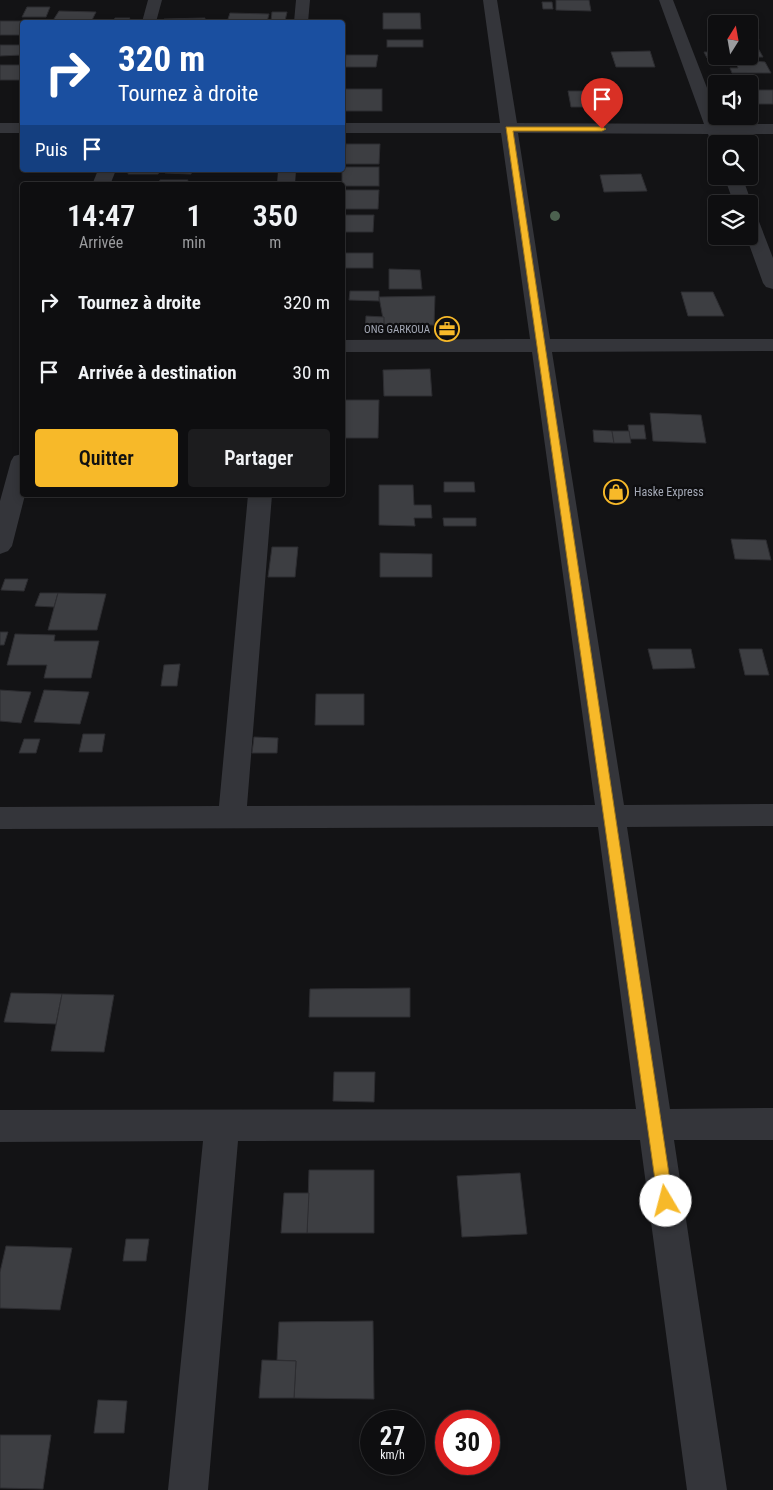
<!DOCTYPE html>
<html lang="fr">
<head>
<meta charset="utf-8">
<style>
	body { margin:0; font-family:"Roboto Condensed",sans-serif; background:#1c1c1e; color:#f1f3f6; height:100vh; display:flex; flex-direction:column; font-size:19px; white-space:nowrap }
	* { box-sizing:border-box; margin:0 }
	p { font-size:16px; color:#9b9c9f }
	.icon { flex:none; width:28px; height:28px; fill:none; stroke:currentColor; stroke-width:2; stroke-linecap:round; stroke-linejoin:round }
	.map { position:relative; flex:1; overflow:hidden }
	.side { position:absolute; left:20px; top:182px; width:325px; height:315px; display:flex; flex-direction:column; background:#0e0e10; border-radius:5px; box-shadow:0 2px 8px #0003,0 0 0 1px #2e2e30 }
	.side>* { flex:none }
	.hud { position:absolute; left:20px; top:20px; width:325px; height:152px; border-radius:5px; box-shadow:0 2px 8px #0003,0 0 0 1px #2e2e30; background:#1a4fa0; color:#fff; overflow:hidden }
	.needle { width:32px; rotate:11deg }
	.buttons { position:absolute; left:708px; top:15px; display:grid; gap:10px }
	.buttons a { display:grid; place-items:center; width:50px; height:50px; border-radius:5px; background:#0e0e10; box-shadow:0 2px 8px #0003,0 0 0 1px #2e2e30; font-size:25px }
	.speed { position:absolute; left:360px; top:1410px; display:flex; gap:10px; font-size:25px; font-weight:700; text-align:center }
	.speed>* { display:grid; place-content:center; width:65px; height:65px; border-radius:50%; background:#0e0e10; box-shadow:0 2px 8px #0003,0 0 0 1px #2e2e30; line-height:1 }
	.speed small { font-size:12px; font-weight:400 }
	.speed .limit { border:8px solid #d22; background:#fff; color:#111 }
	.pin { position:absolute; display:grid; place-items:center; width:42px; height:42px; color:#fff; margin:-51px -21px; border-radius:50% 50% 50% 0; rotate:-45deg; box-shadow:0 0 5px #0007 }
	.pin .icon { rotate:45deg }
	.me { position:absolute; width:55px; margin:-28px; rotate:352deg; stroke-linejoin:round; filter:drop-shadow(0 0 4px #0008) }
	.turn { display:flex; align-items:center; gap:18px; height:105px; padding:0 15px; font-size:22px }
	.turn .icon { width:65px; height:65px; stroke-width:2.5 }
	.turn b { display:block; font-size:35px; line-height:42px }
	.then { display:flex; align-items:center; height:48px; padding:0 15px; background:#0003; gap:10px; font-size:19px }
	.eta { display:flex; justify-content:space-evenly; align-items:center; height:85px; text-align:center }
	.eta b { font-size:30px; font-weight:600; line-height:35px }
	.button { display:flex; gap:10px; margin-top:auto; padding:10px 15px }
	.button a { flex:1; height:58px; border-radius:5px; background:#f7b929; color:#111; font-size:20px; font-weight:600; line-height:58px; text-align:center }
	.button a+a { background:#1c1c1e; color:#f1f3f6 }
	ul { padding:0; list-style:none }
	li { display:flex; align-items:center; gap:15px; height:70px; padding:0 15px }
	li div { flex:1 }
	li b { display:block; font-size:19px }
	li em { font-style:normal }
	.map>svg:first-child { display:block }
	.building { fill:#3d3e42; stroke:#2d2d31 }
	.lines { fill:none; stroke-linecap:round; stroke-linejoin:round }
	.minor { fill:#34353a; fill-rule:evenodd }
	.tree { fill:#4c614f }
	.route { fill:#f7b929; stroke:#a1781b }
	.labels { text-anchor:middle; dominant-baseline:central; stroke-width:4.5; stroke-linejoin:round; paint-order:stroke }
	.far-poi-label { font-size:11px; fill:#a4a9b6; stroke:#0e0e10; text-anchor:end }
	.poi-label { font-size:12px; fill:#a4a9b6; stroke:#0e0e10; text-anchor:start }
</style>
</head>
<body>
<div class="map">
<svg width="773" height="1490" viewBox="0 0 773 1490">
	<rect width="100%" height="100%" fill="#131315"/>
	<g class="building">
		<polygon points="556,0 589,0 591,11 556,10"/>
		<polygon points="542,2 552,2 553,9 543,9"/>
		<polygon points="27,7 50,7 46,17 22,17"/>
		<polygon points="59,11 96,12 91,22 52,22"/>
		<polygon points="272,12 287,12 285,21 271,21"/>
		<polygon points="230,13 269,14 267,22 227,22"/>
		<polygon points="383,13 420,13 421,29 383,29"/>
		<polygon points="115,18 130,18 127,22 113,22"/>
		<polygon points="205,18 205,22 163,22 164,19"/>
		<polygon points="0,21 48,21 22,22 22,35 0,35"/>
		<polygon points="749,27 754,27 759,40 749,40"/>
		<rect x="387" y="40" width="36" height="7"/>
		<polygon points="749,41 754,41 763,57 707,58 704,52 716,52 716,56 749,56"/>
		<polygon points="0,45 22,45 22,55 0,56"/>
		<polygon points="650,51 655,67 616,67 611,52"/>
		<polygon points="346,55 378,55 376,67 345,67"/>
		<polygon points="735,59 765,62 771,73 732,73 730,68 738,68"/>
		<rect x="0" y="65" width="22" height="15"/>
		<rect x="342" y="89" width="40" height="22"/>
		<polygon points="750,90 773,90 773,104 756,104"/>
		<polygon points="568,91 612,91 615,107 571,107"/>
		<polygon points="346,144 380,144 379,164 344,164"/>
		<rect x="342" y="167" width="37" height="19"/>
		<polygon points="129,170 160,170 158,174 128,174"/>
		<polygon points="166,170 192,170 191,174 165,173"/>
		<polygon points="641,174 647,191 604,192 600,175"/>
		<polygon points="160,180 188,180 186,185 158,185"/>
		<polygon points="195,182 229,182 228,185 194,185"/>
		<polygon points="342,190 379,190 378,209 342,209"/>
		<polygon points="342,215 374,215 373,232 342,232"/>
		<rect x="342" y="253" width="31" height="15"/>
		<polygon points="389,269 420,270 422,289 389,289"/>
		<polygon points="350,291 379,291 379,301 349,300"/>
		<polygon points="681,292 713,292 724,316 688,316"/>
		<polygon points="435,296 434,325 384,324 379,297"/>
		<polygon points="366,316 384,317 384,332 365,332"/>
		<polygon points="430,369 432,396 384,396 383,370"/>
		<polygon points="342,400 379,400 378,438 342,438"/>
		<polygon points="650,413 701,415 706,443 653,441"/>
		<polygon points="628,425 644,425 646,439 630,439"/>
		<polygon points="593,430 612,431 614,443 594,442"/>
		<polygon points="612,431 629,431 631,443 614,443"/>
		<polygon points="444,482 474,482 475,492 444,492"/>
		<polygon points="379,485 413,485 414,505 431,505 432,518 414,518 415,526 379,525"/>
		<polygon points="443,518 476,518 476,526 444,526"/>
		<polygon points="731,539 766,540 771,560 735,559"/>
		<polygon points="272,547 298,547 295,577 268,577"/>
		<polygon points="380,553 432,554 432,577 380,577"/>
		<polygon points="5,579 28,579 24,591 1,590"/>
		<polygon points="40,593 58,593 54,607 35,606"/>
		<polygon points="58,593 106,594 97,630 48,630"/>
		<polygon points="0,632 8,632 4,645 0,645"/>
		<polygon points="15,634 55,635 54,641 99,641 91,678 44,678 47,665 7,665"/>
		<polygon points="648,649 691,649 695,668 653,669"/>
		<polygon points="739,649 762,649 769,675 745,675"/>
		<polygon points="180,664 177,686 161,686 164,665"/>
		<polygon points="0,690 31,692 21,723 0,721"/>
		<polygon points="44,690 89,692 80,724 34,722"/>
		<polygon points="316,694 364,694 364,725 315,725"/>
		<polygon points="83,734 105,734 102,752 79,752"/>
		<polygon points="254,737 278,738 277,753 252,753"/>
		<polygon points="24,739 40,739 36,753 19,753"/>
		<polygon points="410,988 410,1017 309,1017 310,989"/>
		<polygon points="11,993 62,994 56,1024 4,1022"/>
		<polygon points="62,994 114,995 104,1052 51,1051"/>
		<polygon points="334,1072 375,1072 374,1102 333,1101"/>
		<polygon points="309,1170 374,1170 374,1233 307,1233"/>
		<polygon points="520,1173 527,1234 462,1237 457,1176"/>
		<polygon points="284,1193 309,1193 307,1233 281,1233"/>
		<polygon points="126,1239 149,1239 146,1261 123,1261"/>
		<polygon points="6,1246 72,1248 60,1310 0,1308 0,1272"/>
		<polygon points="373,1321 374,1399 294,1398 296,1361 277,1360 279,1322"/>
		<polygon points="262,1360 296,1361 294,1398 259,1398"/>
		<polygon points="98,1400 127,1401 124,1433 94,1433"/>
		<polygon points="0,1435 51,1435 43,1489 0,1488"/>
	</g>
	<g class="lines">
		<g class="minor">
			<polygon points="148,0 162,0 156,22 142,22"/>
			<polygon points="296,0 310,0 308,22 294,22"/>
			<polygon points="483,0 497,0 517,123 704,124 659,0 673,0 721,124 773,124 773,134 724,134 728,144 716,144 716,148 712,144 708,134 518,133 550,339 773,339 773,351 552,352 624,805 773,804 773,826 627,827 670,1109 773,1108 773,1140 674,1140 727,1490 687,1490 640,1140 238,1141 208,1490 168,1490 203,1141 0,1142 0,1110 636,1109 598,827 0,829 0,807 219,806 248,495 272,495 247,806 595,805 532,352 342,352 342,340 530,339 501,133 342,133 342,123 500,123"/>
			<rect x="0" y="123" width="22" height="10"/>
			<polygon points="98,170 116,170 110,185 92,185"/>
			<polygon points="278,170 296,170 295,185 277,185"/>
			<polygon points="724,176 742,176 752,204 749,208 749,204 734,204"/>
			<polygon points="749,214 755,215 758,219 773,258 773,289 766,287 763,283 746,236 749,236"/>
			<polygon points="22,454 22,495 25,495 12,546 8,551 0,554 0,501 11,461 14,456"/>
		</g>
	</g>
	<circle class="tree" cx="555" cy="216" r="5"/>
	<polygon class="route" points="506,127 602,127 606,129 602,131 513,131 673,1201 671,1206 666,1208 661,1206 658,1201"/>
	<defs>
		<symbol id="office-ring" viewBox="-11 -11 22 22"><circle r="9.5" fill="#0e0e10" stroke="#f7b929" stroke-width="1.5"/><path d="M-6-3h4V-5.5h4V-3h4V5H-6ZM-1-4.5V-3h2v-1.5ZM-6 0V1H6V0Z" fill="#f7b929"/></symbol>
		<symbol id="shop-ring" viewBox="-11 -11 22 22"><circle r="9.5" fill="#0e0e10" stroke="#f7b929" stroke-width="1.5"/><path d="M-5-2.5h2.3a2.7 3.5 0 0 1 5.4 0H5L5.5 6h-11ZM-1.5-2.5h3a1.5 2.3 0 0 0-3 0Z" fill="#f7b929"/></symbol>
	</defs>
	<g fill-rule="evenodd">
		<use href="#office-ring" x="433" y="315" width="28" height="28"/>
		<use href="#shop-ring" x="602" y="478" width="28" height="28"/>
	</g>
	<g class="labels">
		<g class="far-poi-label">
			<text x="430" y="329">ONG GARKOUA</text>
		</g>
		<g class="poi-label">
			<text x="634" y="492">Haske Express</text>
		</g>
	</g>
</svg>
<div class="buttons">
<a><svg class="needle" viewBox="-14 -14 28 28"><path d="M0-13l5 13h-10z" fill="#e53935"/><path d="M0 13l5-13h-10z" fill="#9b9c9f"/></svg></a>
<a><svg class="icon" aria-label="sound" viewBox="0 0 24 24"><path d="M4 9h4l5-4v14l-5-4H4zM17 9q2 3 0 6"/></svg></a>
<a><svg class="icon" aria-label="search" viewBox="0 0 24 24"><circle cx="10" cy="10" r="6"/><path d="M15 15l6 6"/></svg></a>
<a><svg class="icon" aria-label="layers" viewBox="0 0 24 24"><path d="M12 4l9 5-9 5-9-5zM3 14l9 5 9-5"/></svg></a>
</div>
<div class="speed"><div>27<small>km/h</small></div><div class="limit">30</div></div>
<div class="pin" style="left:602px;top:129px;background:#d93025"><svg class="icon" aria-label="arrive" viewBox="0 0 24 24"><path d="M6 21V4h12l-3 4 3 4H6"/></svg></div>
<svg class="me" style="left:666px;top:1201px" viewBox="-20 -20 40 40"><circle r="19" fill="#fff"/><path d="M0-13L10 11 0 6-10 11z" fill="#f7b929"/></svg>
<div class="hud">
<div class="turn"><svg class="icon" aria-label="right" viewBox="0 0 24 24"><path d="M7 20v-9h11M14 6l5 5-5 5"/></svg><div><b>320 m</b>Tournez à droite</div></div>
<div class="then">Puis<svg class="icon" aria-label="arrive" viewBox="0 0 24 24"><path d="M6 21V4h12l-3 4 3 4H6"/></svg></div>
</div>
<section class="side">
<div class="eta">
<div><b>14:47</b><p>Arrivée</p></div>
<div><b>1</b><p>min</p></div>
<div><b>350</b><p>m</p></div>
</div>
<ul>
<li><svg class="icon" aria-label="right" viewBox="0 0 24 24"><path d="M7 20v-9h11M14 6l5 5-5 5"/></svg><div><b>Tournez à droite</b></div><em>320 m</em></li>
<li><svg class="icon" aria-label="arrive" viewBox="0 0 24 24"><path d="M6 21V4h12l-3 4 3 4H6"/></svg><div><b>Arrivée à destination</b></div><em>30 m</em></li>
</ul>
<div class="button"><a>Quitter</a><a>Partager</a></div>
</section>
</div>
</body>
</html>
